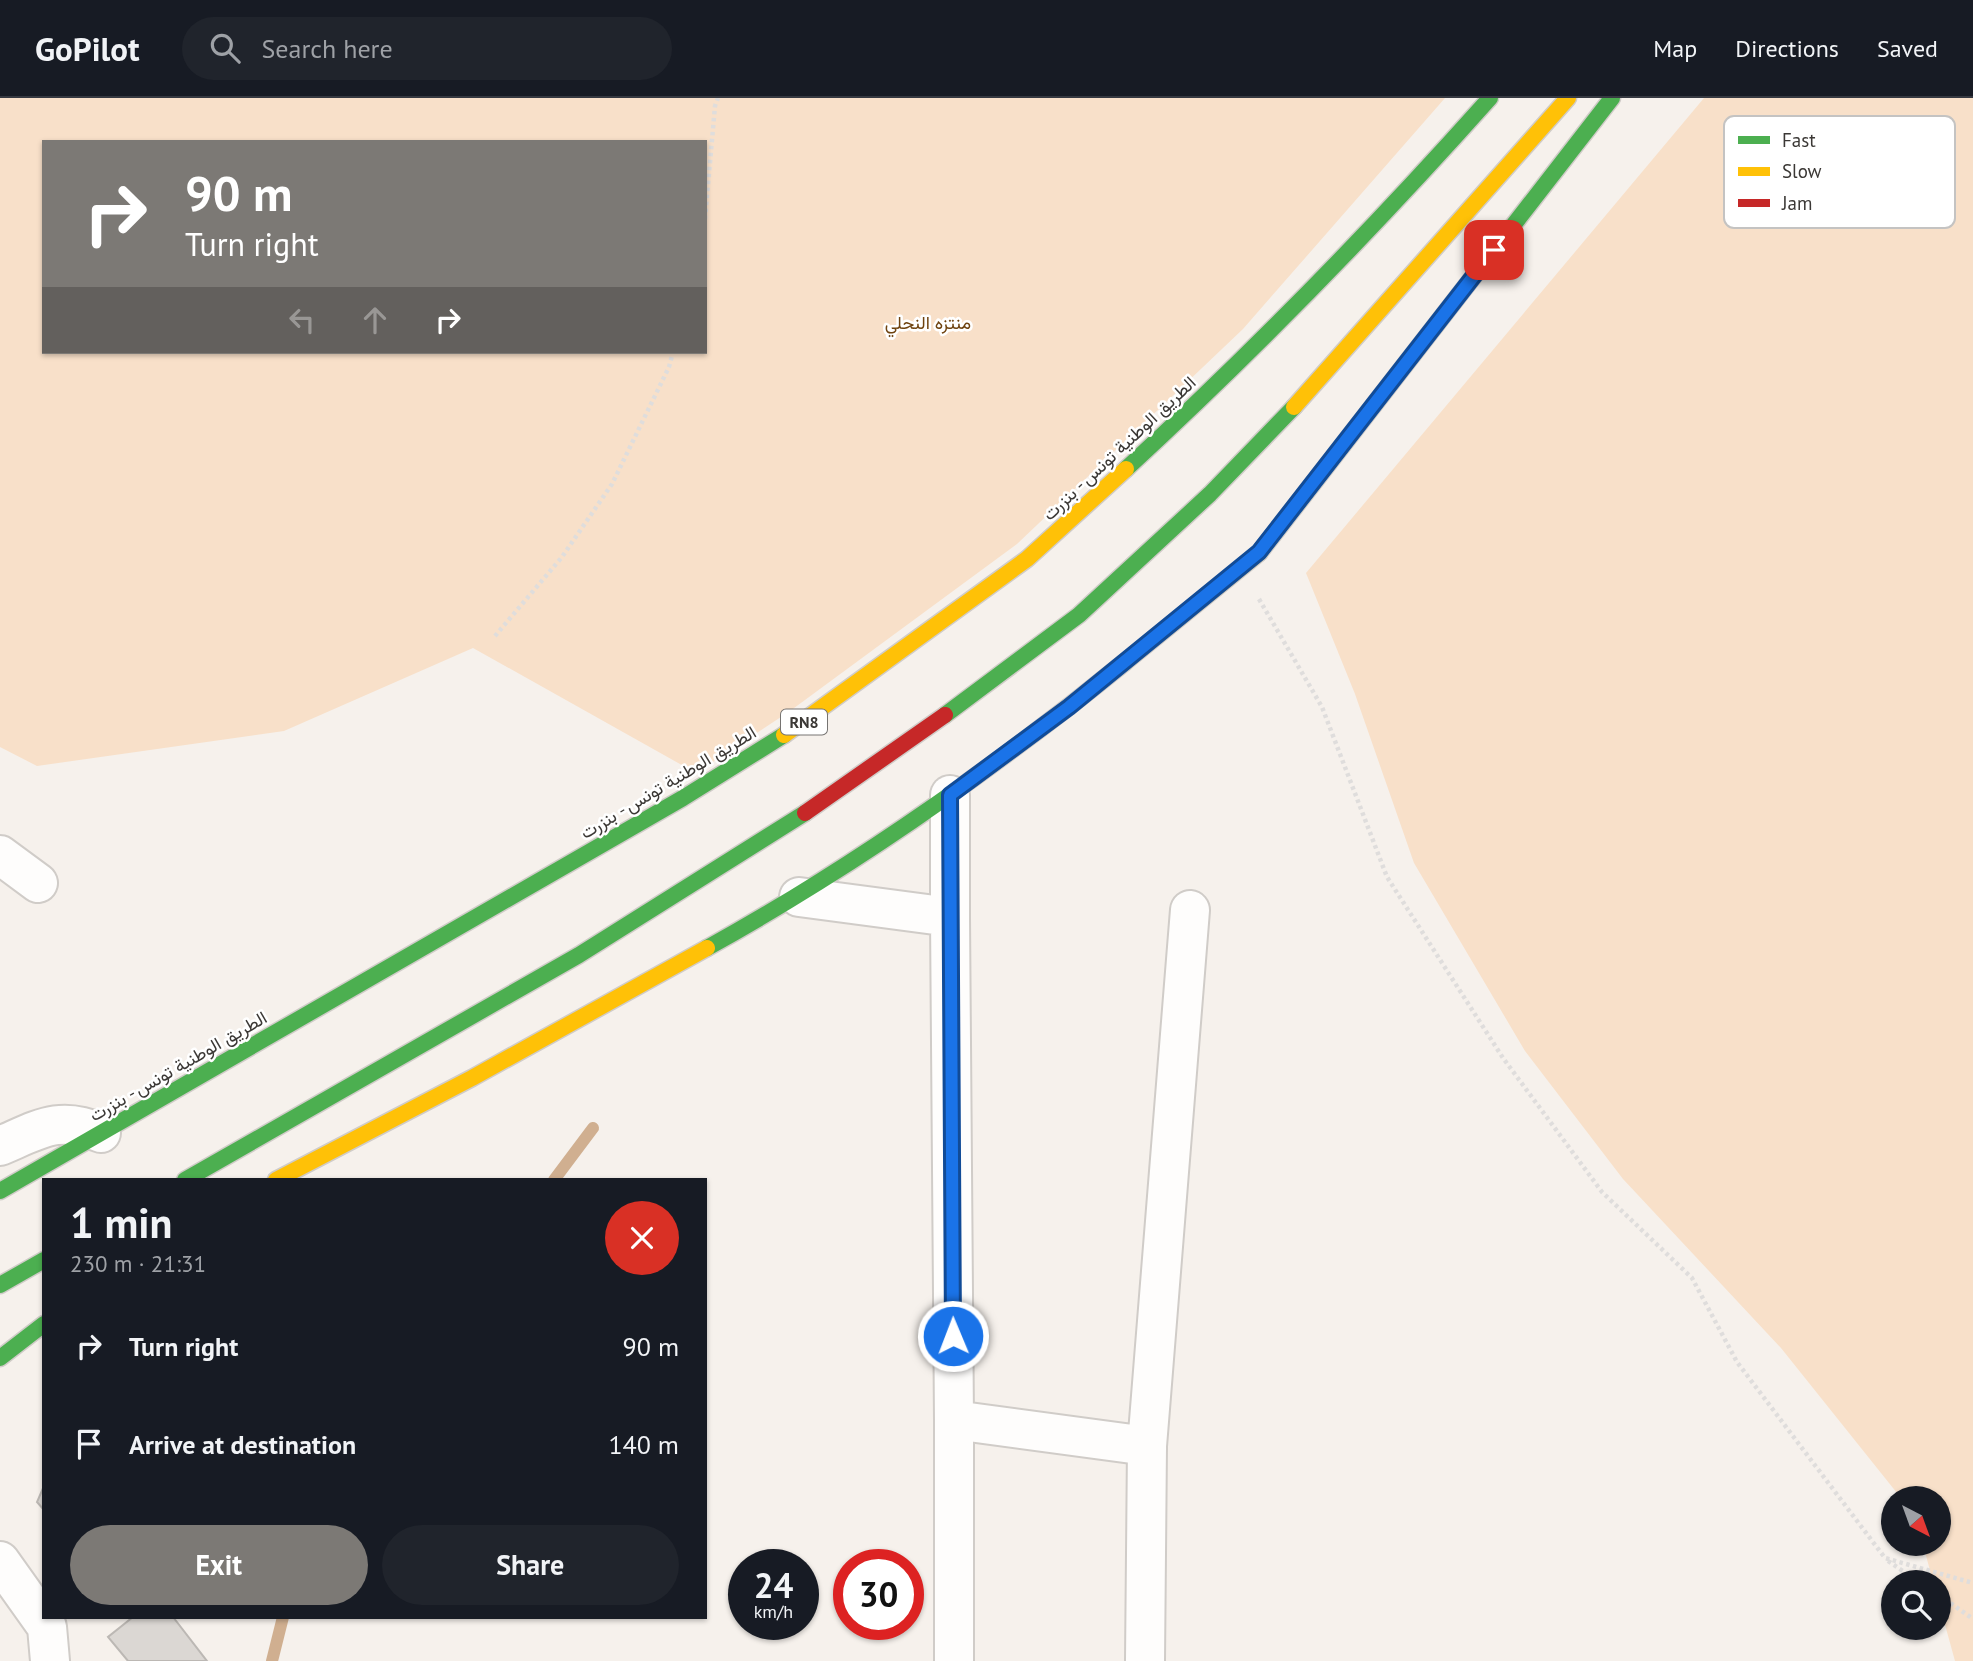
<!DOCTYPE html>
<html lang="en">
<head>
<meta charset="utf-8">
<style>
	body { margin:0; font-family:"PT Sans",Vazirmatn,sans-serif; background:#20242c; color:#f1f3f6; height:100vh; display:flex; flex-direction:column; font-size:26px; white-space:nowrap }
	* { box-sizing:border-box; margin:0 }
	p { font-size:23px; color:#9ea1a6 }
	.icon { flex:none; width:38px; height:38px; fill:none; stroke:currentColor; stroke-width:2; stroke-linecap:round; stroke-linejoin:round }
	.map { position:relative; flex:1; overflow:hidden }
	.side { position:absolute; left:42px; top:1080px; width:665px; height:441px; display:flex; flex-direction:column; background:#171b24; border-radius:0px; box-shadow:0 2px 5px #0004 }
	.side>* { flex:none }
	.hud { position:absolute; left:42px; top:42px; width:665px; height:214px; border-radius:0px; box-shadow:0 2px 5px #0004; background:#7c7975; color:#fff; overflow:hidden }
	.needle { width:46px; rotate:139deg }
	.tools { position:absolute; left:1881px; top:1388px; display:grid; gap:14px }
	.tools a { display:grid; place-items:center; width:70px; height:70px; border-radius:50%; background:#171b24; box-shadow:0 2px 5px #0004; font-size:35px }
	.speed { position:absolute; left:728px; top:1451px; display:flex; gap:14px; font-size:35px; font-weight:700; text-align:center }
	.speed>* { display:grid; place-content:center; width:91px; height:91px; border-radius:50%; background:#171b24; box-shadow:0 2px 5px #0004; line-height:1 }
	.speed small { font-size:18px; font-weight:400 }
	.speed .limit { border:10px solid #d22; background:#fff; color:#111 }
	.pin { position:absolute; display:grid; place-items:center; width:60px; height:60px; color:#fff; margin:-30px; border-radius:14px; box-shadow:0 4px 10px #0006 }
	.me { position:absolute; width:77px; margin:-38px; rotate:359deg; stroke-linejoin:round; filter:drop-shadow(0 0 5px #0008) }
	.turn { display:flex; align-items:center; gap:24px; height:147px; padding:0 28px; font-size:32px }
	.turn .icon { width:91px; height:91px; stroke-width:2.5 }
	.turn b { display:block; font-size:49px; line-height:60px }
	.lanes { display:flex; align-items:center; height:66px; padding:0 28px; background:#0003; justify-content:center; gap:35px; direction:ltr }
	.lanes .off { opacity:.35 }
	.round { display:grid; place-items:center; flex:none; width:74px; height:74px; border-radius:37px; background:#20242c }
	.head { display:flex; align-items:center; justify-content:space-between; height:119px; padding:0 28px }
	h1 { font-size:42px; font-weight:800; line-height:52px }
	.primary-button { display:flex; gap:14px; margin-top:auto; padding:14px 28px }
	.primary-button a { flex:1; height:80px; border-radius:42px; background:#7c7975; color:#fff; font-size:28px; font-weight:800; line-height:80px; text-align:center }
	.primary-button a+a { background:#20242c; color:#f1f3f6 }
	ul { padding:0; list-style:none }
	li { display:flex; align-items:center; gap:21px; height:98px; padding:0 28px }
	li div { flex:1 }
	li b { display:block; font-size:26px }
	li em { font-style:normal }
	header { display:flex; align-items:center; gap:42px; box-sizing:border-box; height:98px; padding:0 35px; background:#171b24; border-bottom:2px solid #363941 }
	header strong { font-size:33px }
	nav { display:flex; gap:38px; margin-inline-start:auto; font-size:24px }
	.search { width:490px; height:63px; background:#20242c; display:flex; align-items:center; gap:18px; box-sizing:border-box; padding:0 24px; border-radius:38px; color:#9ea1a6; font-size:26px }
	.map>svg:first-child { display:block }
	.green { fill:#f8e0c9; fill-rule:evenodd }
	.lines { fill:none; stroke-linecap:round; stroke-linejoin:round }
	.stream { stroke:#d0af90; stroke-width:12 }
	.building { fill:#dbd7d3; stroke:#bcb8b4; stroke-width:2 }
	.street-casing { stroke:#d0ccc8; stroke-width:42 }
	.fast-casing { stroke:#d0ccc8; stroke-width:19 }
	.slow-casing { stroke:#d0ccc8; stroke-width:19 }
	.jam-casing { stroke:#d0ccc8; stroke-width:19 }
	.path { stroke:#dfdddc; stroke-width:4.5; stroke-dasharray:3.5 3.5; stroke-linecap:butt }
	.street { stroke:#fefdfc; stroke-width:38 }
	.fast { stroke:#4caf50; stroke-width:16 }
	.slow { stroke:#ffc107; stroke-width:16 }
	.jam { stroke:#c62828; stroke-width:16 }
	.route-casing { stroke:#114b97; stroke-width:18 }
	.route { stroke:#1a73e8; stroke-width:12 }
	.labels { text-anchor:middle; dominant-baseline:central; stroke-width:5; stroke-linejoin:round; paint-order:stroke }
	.shield { fill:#fff; stroke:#767472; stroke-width:2 }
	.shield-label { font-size:16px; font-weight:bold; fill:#3b3835 }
	.park-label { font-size:18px; fill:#6f430f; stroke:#fff }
	.street-label { font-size:18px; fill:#3b3835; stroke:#fff }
	.key { fill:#fff; stroke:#c4c3c2; stroke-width:2 }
	.key-label { font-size:19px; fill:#3b3835 }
</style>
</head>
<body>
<header>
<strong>GoPilot</strong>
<div class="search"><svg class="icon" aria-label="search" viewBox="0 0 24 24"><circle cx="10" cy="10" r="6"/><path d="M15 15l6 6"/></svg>Search here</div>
<nav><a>Map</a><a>Directions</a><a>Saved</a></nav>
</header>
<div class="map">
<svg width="1973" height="1563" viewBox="0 0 1973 1563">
	<rect width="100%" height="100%" fill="#f6f1ec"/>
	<g class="green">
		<path d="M0,0H1445L1243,231L1017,446L790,613L696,675L473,550L284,633L37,668L0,649ZM44,44H705V254H44Z"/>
		<polygon points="1704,0 1973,0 1973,1563 1955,1563 1939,1505 1939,1484 1933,1484 1923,1446 1939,1446 1939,1400 1901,1400 1781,1250 1623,1081 1525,953 1414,765 1355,596 1306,475"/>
	</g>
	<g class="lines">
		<g class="stream">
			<polyline points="554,1082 593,1030"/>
			<polyline points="272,1563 283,1519"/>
		</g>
	</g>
	<g class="building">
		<polygon points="44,1388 44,1412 37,1404"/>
		<polygon points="133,1519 173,1519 207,1563 128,1563 108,1539"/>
	</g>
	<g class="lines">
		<defs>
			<g id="street">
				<polyline points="950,697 950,819"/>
				<polyline points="0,757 38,785"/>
				<polyline points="799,799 950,819 954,1322 1147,1348 1190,812"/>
				<path d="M0,1048C40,1031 59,1017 101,1035"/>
				<polyline points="954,1322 954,1563"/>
				<polyline points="0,1463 47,1529 50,1563"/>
				<polyline points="1145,1563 1147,1348"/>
			</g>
			<g id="fast">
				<path d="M1126,371C1253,254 1375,129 1490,0"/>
				<polyline points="1259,455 1612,0"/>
				<polyline points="945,617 1079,517 1210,396 1294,309"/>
				<path d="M707,850C855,768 994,670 1125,564"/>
				<polyline points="185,1082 579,857 805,715"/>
				<polyline points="0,1093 683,700 784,637"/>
				<polyline points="0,1187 44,1162"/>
				<polyline points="0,1260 44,1226"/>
			</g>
			<g id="slow">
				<polyline points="1294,309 1568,0"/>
				<polyline points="1125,564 1259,455"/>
				<polyline points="784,637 1027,461 1126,371"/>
				<polyline points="276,1082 472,980 707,850"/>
			</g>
			<polyline id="jam" points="805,715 945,617"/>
		</defs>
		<use href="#street" class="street-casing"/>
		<use href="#fast" class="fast-casing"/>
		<use href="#slow" class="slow-casing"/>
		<use href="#jam" class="jam-casing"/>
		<g class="path">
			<polyline points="705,121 715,8 718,0"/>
			<polyline points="1259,501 1322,609 1387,779 1503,960 1602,1094 1692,1180 1737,1264 1885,1460 1973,1485"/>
			<polyline points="495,538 562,459 612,386 669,269 673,254"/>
			<polyline points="1888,1463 1919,1484"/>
			<polyline points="1939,1497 1973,1521"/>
		</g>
		<use href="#street" class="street"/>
		<use href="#fast" class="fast"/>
		<use href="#slow" class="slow"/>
		<use href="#jam" class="jam"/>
	</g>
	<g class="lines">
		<defs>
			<polyline id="route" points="953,1238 950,697 1069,609 1259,454 1494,152"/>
		</defs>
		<use href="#route" class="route-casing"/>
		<use href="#route" class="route"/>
	</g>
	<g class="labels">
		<rect class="shield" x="781" y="611.5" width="46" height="25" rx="5"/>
		<g class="shield-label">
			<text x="804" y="624">RN8</text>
		</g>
		<g class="park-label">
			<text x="928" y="224">منتزه النحلي</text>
		</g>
		<g class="street-label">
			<text transform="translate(1119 350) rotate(-43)">الطريق الوطنية تونس - بنزرت</text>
			<text transform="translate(668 684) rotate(-31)">الطريق الوطنية تونس - بنزرت</text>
			<text transform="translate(178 968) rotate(-30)">الطريق الوطنية تونس - بنزرت</text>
		</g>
	</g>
	<rect x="1724" y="18" width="231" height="112" rx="10" class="key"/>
	<rect x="1738" y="38" width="32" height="8" fill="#4caf50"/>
	<rect x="1738" y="69" width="32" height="9" fill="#ffc107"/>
	<rect x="1738" y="101" width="32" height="8" fill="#c62828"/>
	<g class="key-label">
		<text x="1782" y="49">Fast</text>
		<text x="1782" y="80">Slow</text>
		<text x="1782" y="112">Jam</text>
	</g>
</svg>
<div class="tools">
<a><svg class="needle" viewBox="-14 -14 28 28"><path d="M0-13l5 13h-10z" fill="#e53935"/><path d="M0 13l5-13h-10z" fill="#9ea1a6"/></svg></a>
<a><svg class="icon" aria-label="search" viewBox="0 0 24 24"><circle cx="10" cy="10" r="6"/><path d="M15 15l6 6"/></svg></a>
</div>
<div class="speed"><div>24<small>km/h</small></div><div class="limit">30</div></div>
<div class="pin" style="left:1494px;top:152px;background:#d93025"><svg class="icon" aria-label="arrive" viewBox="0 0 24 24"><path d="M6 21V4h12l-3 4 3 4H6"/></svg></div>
<svg class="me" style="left:953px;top:1238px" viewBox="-20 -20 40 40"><circle r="17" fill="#1a73e8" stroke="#fff" stroke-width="3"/><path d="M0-11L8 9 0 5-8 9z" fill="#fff"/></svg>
<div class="hud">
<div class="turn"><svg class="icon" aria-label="right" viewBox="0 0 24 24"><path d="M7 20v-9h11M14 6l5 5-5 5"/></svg><div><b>90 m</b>Turn right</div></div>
<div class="lanes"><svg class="icon off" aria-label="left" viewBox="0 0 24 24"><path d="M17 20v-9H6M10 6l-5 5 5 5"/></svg><svg class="icon off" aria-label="ahead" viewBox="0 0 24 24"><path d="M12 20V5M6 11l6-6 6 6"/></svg><svg class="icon" aria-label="right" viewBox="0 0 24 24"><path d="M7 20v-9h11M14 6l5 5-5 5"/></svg></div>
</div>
<section class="side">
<div class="head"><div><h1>1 min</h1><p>230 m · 21:31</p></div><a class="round" style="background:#d93025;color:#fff"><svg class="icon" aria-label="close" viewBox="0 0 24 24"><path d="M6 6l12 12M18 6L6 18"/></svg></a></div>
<ul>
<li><svg class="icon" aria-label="right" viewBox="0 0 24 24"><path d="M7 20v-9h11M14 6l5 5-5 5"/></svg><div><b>Turn right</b></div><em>90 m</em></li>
<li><svg class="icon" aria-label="arrive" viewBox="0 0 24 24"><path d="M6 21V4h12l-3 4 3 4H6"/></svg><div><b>Arrive at destination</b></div><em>140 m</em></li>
</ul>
<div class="primary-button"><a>Exit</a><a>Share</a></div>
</section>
</div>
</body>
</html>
